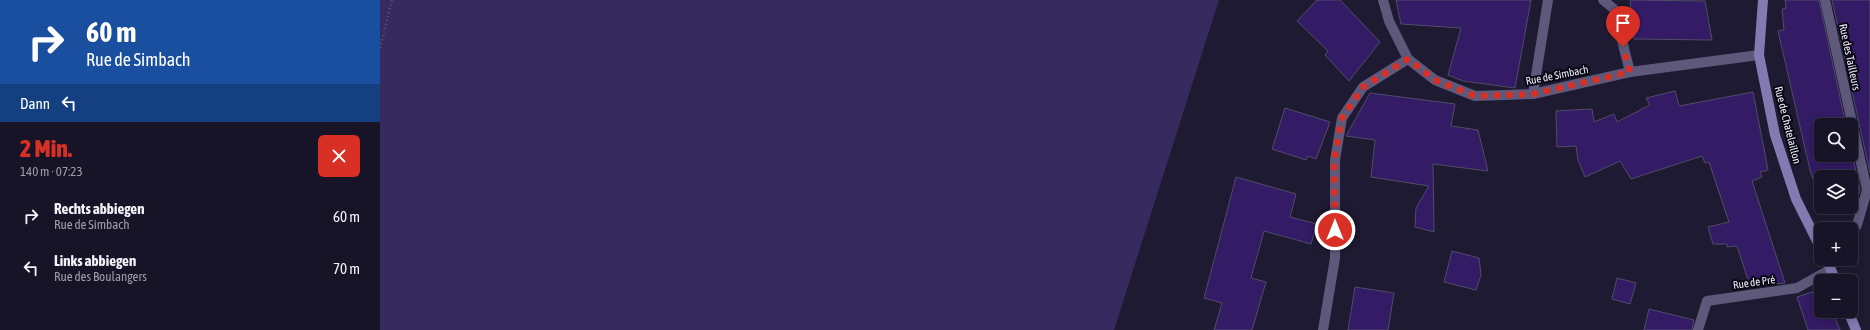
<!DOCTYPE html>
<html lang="de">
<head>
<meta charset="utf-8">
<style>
	body { margin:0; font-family:"Asap Condensed",sans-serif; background:#1f1d2e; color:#f1f3f6; height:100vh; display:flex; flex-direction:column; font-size:15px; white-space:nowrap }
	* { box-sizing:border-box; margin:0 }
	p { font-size:13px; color:#9e9ea7 }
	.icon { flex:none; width:22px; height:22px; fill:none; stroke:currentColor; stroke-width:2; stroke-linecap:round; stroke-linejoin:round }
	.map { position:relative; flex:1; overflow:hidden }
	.details { display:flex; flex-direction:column; background:#161426; width:380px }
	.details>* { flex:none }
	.banner { background:#1a4fa0; color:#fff; overflow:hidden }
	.tools { position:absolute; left:1434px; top:118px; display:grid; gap:8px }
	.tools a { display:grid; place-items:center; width:44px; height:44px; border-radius:6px; background:#161426; box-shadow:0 2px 10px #0003,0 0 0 1px #353343; font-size:20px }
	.pin { position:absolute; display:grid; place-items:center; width:34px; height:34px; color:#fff; margin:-41px -17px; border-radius:50% 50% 50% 0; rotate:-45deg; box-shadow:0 0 4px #0007 }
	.pin .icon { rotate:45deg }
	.me { position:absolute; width:44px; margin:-22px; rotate:0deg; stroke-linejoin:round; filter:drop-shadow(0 0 3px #0008) }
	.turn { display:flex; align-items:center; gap:14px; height:84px; padding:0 20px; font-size:18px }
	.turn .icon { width:52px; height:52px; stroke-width:2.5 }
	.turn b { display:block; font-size:28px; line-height:34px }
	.then { display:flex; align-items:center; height:38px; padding:0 20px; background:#0003; gap:8px; font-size:15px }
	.round { display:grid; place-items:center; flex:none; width:42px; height:42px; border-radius:6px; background:#1f1d2e }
	.headline { display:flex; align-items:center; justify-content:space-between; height:68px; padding:0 20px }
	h1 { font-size:24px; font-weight:800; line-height:30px; color:#d93025 }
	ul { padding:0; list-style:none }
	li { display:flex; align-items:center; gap:12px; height:52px; padding:0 20px }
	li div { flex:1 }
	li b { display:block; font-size:15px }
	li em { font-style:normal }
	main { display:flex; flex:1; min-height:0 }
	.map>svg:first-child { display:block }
	.green { fill:#362a5e }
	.building { fill:#331b66; stroke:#504c68 }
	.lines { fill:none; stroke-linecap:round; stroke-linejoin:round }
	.path { stroke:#5d5a6f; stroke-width:2.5; stroke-dasharray:1 3; stroke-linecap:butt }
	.street { stroke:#5e597b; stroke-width:10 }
	.secondary { stroke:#837ab1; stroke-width:10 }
	.route { stroke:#d93025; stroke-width:7; stroke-dasharray:0 12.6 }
	.labels { text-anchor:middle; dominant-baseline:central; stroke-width:4; stroke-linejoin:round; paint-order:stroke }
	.street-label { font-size:11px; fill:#efedfe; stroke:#080711 }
</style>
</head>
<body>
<main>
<section class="details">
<div class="banner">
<div class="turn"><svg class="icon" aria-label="right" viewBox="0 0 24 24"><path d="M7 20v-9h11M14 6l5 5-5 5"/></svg><div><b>60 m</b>Rue de Simbach</div></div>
<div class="then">Dann<svg class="icon" aria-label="left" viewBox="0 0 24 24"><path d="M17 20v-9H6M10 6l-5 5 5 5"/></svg></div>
</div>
<div class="headline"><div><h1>2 Min.</h1><p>140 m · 07:23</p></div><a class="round" style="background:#d93025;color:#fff"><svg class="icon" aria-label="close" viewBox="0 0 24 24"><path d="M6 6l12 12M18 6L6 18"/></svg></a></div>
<ul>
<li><svg class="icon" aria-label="right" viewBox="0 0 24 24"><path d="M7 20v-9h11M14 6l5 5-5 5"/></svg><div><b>Rechts abbiegen</b><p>Rue de Simbach</p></div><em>60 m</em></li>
<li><svg class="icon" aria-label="left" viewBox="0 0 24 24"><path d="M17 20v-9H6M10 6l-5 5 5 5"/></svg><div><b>Links abbiegen</b><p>Rue des Boulangers</p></div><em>70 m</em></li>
</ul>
</section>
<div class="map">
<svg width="1490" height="330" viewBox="0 0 1490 330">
	<rect width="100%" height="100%" fill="#1e1a32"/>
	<polygon class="green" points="0,0 839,0 734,330 0,330"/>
	<g class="building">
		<polygon points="937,0 960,0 1000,42 969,81 945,55 948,51 917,21"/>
		<polygon points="1016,0 1151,0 1135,88 1083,81 1068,75 1081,28 1021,24"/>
		<polygon points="1250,0 1325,1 1332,40 1254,39"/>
		<polygon points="1405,0 1439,0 1466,125 1441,125 1441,155 1471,155 1471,148 1480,190 1478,197 1471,199 1471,177 1441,177 1441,202 1430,170 1398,31 1404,30 1402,9 1406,8"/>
		<polygon points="1452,0 1490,0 1490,173"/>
		<polygon points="1295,91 1299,106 1373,92 1388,170 1380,172 1382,177 1372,181 1405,283 1370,286 1357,246 1347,247 1347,244 1333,244 1328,227 1349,222 1329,162 1325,163 1322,156 1251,179 1240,161 1205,177 1198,160 1196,146 1177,147 1176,111 1212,109 1214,122 1234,114 1237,122 1270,105 1266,98"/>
		<polygon points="990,93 1075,104 1071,126 1098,130 1108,171 1053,164 1054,232 1035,227 1036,208 1049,186 991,177 995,140 966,136"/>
		<polygon points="905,108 950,122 936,159 928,156 926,160 892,149"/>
		<polygon points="856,177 916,194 910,217 937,224 931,244 884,231 871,278 886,282 872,330 834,330 842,303 824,298"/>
		<polygon points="1072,251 1099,258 1101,275 1096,290 1064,282"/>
		<polygon points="1237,278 1256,283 1250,304 1232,299"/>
		<polygon points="975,287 1014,293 1008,330 968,330"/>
		<polygon points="1441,289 1441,311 1452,311 1460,330 1428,330 1417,297"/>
		<polygon points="1269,309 1314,320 1312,330 1264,330"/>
	</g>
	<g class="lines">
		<polyline class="path" points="0,48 12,0"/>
		<g class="street">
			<polyline points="1003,0 1009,21 1028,59 1055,80 1095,96 1153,94 1250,72 1379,55"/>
			<polyline points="1223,0 1234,9 1250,72"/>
			<polyline points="1445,0 1487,190"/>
			<polyline points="1153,94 1168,0"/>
			<polyline points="1471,231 1477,225 1487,190 1490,187"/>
			<polyline points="943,330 955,258 955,160 962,118 983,87 1028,59"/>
			<polyline points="1318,330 1327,301 1417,288 1451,269"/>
		</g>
		<g class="secondary">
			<polyline points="1383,0 1379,55 1395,135 1416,199 1441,249"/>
			<polyline points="1446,259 1456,281"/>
			<polyline points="1468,311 1476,330"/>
		</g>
	</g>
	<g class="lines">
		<polyline class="route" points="955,230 954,160 962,118 983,87 1028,59 1055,80 1095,96 1153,94 1250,72 1243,47"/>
	</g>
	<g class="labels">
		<g class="street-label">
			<text transform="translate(1470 57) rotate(78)">Rue des Tailleurs</text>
			<text transform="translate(1177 75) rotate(-11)">Rue de Simbach</text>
			<text transform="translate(1408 125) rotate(76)">Rue de Chatelaillon</text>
			<text transform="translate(1374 282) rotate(-8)">Rue de Pré</text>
		</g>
	</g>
</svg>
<div class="tools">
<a><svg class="icon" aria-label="search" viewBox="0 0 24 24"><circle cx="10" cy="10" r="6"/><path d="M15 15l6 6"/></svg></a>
<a><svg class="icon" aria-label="layers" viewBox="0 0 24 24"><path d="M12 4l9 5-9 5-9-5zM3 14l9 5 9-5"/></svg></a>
<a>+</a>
<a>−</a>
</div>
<div class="pin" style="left:1243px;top:47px;background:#d93025"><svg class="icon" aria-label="arrive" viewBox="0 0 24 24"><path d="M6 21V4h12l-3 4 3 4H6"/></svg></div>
<svg class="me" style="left:955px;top:230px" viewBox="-20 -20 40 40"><circle r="17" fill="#d93025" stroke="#fff" stroke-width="3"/><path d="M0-11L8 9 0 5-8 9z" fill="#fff"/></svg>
</div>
</main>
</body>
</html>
